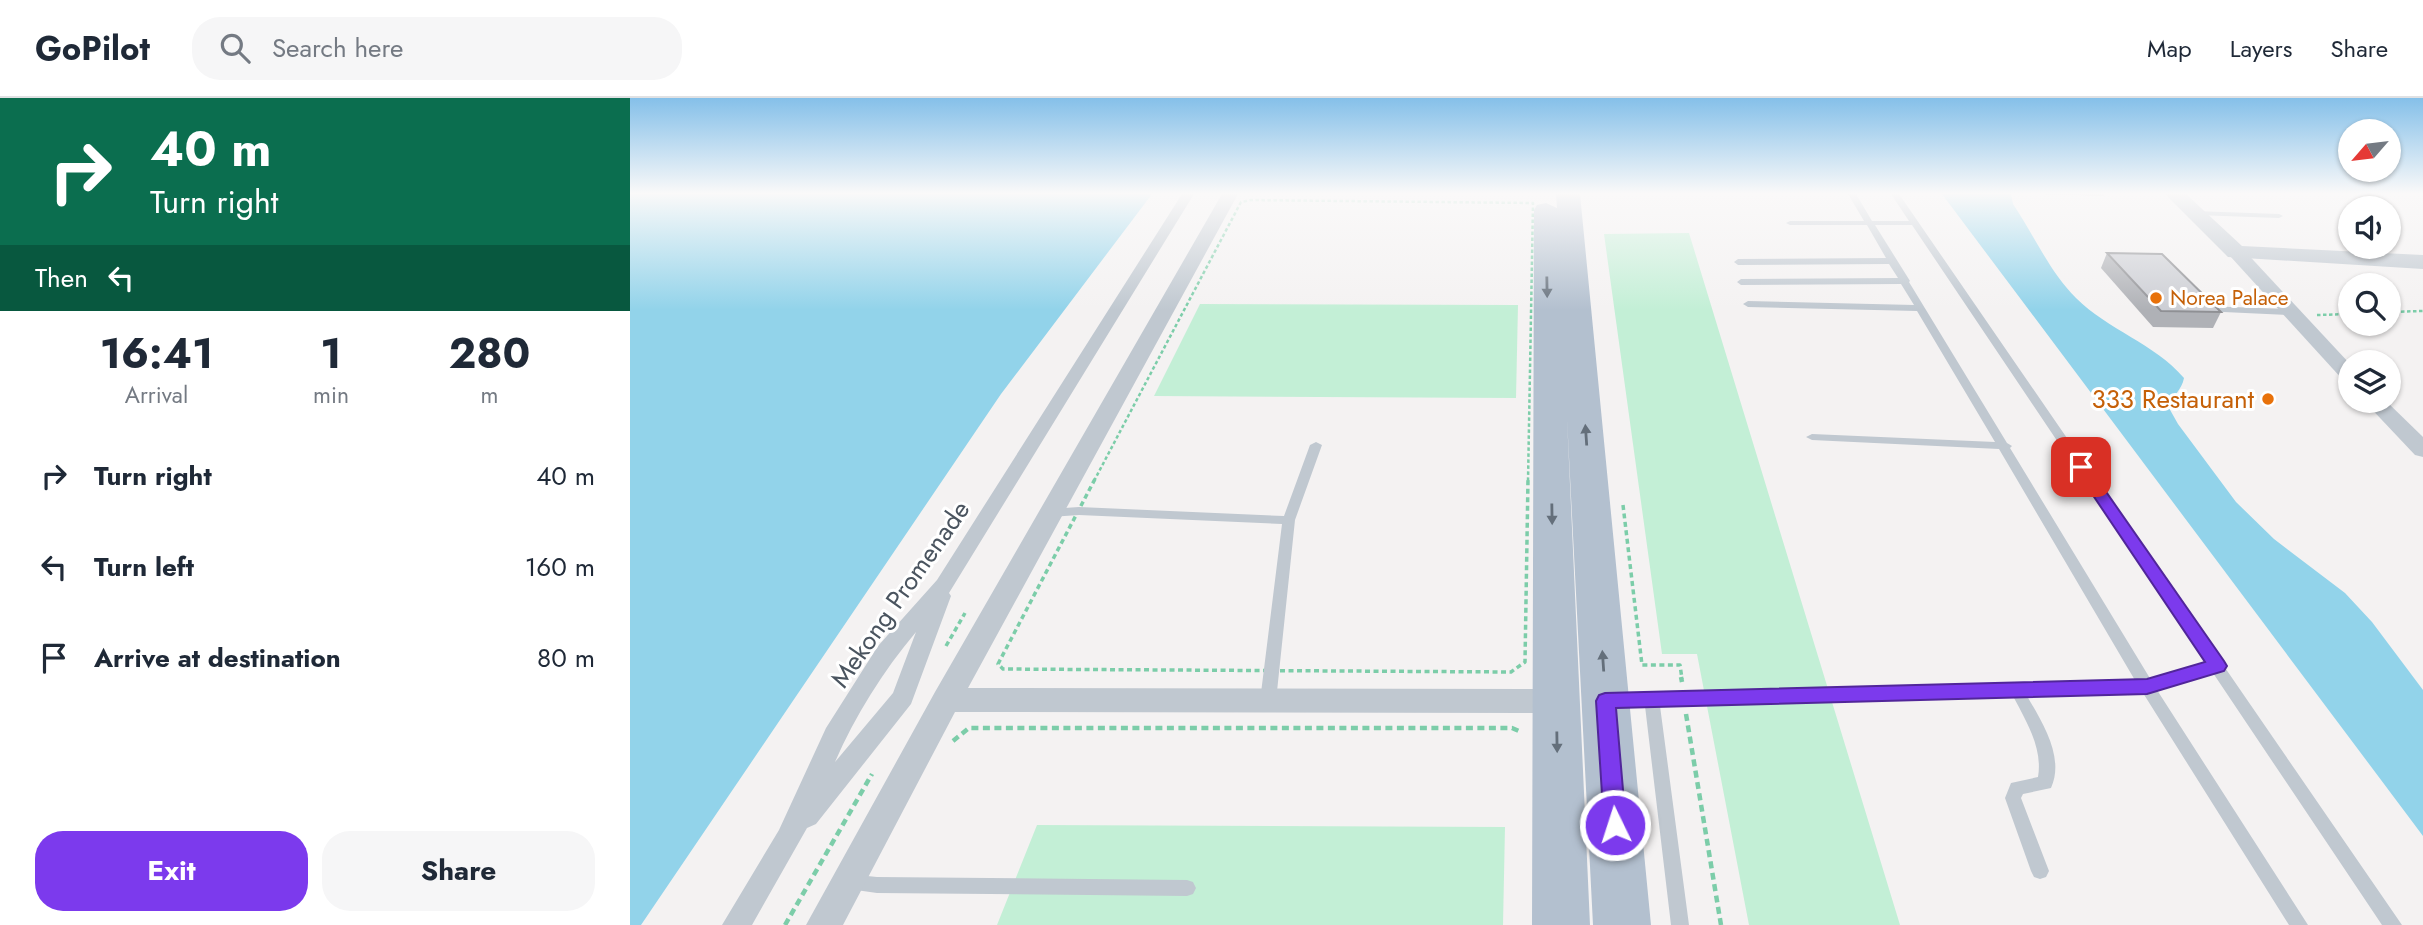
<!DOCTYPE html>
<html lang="en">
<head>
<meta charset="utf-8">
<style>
	body { margin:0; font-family:Jost,sans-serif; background:#f6f6f7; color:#1f2937; height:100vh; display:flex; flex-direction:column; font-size:26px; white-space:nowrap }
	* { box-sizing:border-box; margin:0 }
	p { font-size:23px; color:#747a83 }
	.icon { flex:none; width:38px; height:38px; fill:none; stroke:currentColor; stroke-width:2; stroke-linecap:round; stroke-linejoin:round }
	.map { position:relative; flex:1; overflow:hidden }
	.drawer { display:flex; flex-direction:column; background:#fff; width:630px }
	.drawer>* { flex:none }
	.hud { background:#0b6e4f; color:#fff; overflow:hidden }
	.needle { width:46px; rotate:242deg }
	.buttons { position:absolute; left:1708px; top:21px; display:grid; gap:14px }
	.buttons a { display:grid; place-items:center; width:63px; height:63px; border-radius:50%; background:#fff; box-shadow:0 2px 5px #0004; font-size:35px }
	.pin { position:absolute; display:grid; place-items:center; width:60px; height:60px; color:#fff; margin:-30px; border-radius:14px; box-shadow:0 4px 10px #0006 }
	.me { position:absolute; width:77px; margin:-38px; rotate:356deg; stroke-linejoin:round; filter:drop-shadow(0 0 5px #0008) }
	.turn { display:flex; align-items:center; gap:24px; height:147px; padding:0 35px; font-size:32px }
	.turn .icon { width:91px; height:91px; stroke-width:2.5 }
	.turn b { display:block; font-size:49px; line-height:60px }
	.then { display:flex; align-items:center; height:66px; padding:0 35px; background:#0003; gap:14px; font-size:26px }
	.eta { display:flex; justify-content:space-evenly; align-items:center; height:119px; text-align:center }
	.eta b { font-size:42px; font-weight:700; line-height:49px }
	.action { display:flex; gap:14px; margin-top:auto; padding:14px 35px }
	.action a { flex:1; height:80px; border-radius:28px; background:#7c3aed; color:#fff; font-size:28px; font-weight:700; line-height:80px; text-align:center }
	.action a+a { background:#f6f6f7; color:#1f2937 }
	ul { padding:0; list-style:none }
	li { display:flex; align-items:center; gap:21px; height:91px; padding:0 35px }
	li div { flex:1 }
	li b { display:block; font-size:26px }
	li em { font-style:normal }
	header { display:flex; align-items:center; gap:42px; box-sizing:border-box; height:98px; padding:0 35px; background:#fff; border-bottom:2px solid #e0e1e3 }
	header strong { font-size:33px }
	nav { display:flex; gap:38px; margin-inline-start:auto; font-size:24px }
	.search { width:490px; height:63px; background:#f6f6f7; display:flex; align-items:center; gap:18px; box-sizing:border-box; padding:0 24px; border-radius:28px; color:#747a83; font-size:26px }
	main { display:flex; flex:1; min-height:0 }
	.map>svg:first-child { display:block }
	.green { fill:#c3efd6 }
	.water { fill:#92d3ea }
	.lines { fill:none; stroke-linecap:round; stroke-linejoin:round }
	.path-far2 { stroke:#7ccda9; stroke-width:2.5; stroke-dasharray:3.5 2.5; stroke-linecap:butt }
	.path-far1 { stroke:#7ccda9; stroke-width:3.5; stroke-dasharray:5 3.5; stroke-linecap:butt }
	.path { stroke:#7ccda9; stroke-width:4.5; stroke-dasharray:7 4.5; stroke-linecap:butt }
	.service { fill:#c0c8d0; fill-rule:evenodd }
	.pedestrian { fill:#c0c8d0; fill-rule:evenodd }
	.minor { fill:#c0c8d0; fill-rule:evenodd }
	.tertiary { fill:#c0c8d0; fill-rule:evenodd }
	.primary { fill:#b3c0cf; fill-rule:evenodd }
	.wall { fill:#afb1b6 }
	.building { fill:#ccced4; stroke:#8f9094; stroke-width:2 }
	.oneway { fill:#646f7b }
	.route { fill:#7c3aed; stroke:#51269a; stroke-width:2 }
	.food-dot { fill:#e8710a; stroke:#fff; stroke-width:2.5 }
	.labels { text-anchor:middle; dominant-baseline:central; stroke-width:6; stroke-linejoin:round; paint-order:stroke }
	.far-food-label { font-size:21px; fill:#c56008; stroke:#fff; text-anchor:start }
	.food-label { font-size:26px; fill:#c56008; stroke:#fff; text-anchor:end }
	.street-label { font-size:26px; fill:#4a545f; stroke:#fff }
</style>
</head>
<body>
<header>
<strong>GoPilot</strong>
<div class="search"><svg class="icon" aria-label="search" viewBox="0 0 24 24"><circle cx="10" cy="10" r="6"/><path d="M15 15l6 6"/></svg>Search here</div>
<nav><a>Map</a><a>Layers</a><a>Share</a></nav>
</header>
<main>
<section class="drawer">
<div class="hud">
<div class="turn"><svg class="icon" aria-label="right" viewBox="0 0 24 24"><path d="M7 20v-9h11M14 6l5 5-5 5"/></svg><div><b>40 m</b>Turn right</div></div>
<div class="then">Then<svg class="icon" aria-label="left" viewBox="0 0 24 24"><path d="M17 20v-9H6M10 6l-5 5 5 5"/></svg></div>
</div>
<div class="eta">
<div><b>16:41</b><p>Arrival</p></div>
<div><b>1</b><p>min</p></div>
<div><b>280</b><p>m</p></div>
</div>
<ul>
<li><svg class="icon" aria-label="right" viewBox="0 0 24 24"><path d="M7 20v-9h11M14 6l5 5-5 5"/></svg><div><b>Turn right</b></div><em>40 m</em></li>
<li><svg class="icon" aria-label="left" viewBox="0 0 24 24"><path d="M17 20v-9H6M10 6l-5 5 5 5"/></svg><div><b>Turn left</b></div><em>160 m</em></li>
<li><svg class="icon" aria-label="arrive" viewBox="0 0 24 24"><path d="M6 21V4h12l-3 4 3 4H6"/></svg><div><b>Arrive at destination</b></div><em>80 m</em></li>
</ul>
<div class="action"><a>Exit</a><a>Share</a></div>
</section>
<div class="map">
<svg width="1793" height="827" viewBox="0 0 1793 827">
	<rect width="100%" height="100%" fill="#f4f2f2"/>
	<g class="green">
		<polygon points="1059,135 1270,827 1119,827 1067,556 1032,556 974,136"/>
		<polygon points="570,206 888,207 886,300 524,298"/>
		<polygon points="407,727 875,729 873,827 367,827"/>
	</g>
	<g class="water">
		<polygon points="0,96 522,96 371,296 11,827 0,827"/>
		<path d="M1312,96H1381L1383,106C1404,137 1419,173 1446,200C1478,232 1524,245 1554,280C1552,292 1542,298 1539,310L1548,326L1606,404L1644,441L1715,495L1742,524L1793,592V738Z"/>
	</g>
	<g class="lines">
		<g class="path-far2">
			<polyline points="1759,214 1793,213"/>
			<polyline points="1687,217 1720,216"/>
			<polyline points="464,383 611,104 621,102 903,105 898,383"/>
		</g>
		<g class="path-far1">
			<polyline points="465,381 368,566 373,571 881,574 895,564 898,381"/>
			<polyline points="993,407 1012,567 1050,567 1052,581"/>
			<polyline points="316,548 335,515"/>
		</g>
		<g class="path">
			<polyline points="1051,579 1052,584"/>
			<polyline points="1056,616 1091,827"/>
			<polyline points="323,643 339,630 882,630 891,634"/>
			<polyline points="155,827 242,676"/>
		</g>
		<g class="service">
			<path d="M1218,96H1226L1242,123H1279L1261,96H1269L1772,827H1752L1583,575L1527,592L1678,827H1659L1513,595L1397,598C1412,624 1435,659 1421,690L1393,696L1391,700L1419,773L1416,779L1410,781L1404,779L1401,773L1375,700L1381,685L1408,679C1413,650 1396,623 1383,598L1030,608L1059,827H1041L1015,608L985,609L980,607L977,603L980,599L985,597L1506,584L1369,351L1182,342L1176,339L1182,336L1365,344L1287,213L1118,209L1113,206L1118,203L1284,207L1271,186L1111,187L1107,184L1111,181L1268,180L1259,166L1108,167L1104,164L1108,161L1256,160L1237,127H1160L1156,125L1160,123H1234ZM1245,127H1282L1577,566L1521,582L1380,350L1382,348L1377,345L1279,184L1280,183Z"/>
			<polygon points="1564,113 1649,116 1653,118 1649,120 1567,117 1564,117"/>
			<polygon points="1575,208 1659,211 1664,214 1659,217 1572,213 1572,209"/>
			<polygon points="686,344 692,347 665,422 646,603 643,607 638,609 633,607 630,603 652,426 449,417 420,419 414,415 420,411 449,409 654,418 680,347"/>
			<polygon points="218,776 247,779 557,782 563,784 566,790 563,796 557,798 247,795 212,790 209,784 212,778"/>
		</g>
		<path class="pedestrian" d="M552,96H564L319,495L321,498L281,606L186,726L177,730L122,827H92L149,732L196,630L248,548L307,482ZM286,534L263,595L205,664C225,618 253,573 286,534Z"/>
		<g class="minor">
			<polygon points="592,96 608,96 338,590 926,591 937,595 941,603 937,611 926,615 325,614 213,827 176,827 305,594"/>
			<polygon points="1606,149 1612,150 1720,266 1720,284 1713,282 1600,158 1598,154"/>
			<polygon points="1734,303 1756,303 1793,339 1793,359 1785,357"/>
		</g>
		<polygon class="tertiary" points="1535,96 1556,96 1612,148 1793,157 1793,171 1598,159"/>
		<polygon class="primary" points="926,96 950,96 1021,827 963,827 937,320 960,827 902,827 904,112 907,107 916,105 927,110"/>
	</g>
	<g class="wall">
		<polygon points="1413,96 1474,96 1474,98"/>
		<polygon points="1477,155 1591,214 1583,230 1523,229 1471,170"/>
	</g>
	<polygon class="building" points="1477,155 1532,156 1591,214 1531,213"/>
	<defs><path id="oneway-solid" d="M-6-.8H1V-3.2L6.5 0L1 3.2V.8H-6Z" transform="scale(1.75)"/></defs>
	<g class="oneway">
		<use href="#oneway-solid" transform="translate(917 189) rotate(89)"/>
		<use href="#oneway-solid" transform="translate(956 337) rotate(-94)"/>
		<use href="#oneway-solid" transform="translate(922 416) rotate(89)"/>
		<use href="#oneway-solid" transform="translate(973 563) rotate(-94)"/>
		<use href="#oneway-solid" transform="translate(927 644) rotate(89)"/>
	</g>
	<linearGradient id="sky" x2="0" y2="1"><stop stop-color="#85c0e9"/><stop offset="0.45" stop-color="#faf9f9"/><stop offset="1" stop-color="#faf9f9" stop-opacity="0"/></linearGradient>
	<rect width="1793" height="212" fill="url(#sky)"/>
	<polygon class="route" points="1451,364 1456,365 1594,563 1597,568 1594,573 1517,596 986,610 996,727 992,734 985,737 977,734 974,727 966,603 969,597 975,595 1517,581 1575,564 1444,369"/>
	<g class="food-dot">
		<circle cx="1526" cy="200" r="7"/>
		<circle cx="1638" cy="301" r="7"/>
	</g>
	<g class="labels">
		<g class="far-food-label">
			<text x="1540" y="200">Norea Palace</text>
		</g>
		<g class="food-label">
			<text x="1624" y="301">333 Restaurant</text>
		</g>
		<g class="street-label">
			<text transform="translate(270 496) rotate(-55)">Mekong Promenade</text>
		</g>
	</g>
</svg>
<div class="buttons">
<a><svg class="needle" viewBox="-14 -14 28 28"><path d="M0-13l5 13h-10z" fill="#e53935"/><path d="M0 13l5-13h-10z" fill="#747a83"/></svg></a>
<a><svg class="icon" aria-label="sound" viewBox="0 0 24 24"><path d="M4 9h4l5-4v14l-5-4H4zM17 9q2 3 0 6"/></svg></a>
<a><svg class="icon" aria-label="search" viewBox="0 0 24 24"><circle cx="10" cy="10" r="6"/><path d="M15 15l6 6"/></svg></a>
<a><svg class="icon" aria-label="layers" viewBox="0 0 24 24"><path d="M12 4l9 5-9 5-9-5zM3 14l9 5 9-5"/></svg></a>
</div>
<div class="pin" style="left:1451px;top:369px;background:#d93025"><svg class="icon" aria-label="arrive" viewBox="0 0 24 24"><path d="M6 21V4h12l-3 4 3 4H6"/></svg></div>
<svg class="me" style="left:985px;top:727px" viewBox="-20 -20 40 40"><circle r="17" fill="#7c3aed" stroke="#fff" stroke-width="3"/><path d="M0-11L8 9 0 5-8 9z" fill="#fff"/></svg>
</div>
</main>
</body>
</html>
